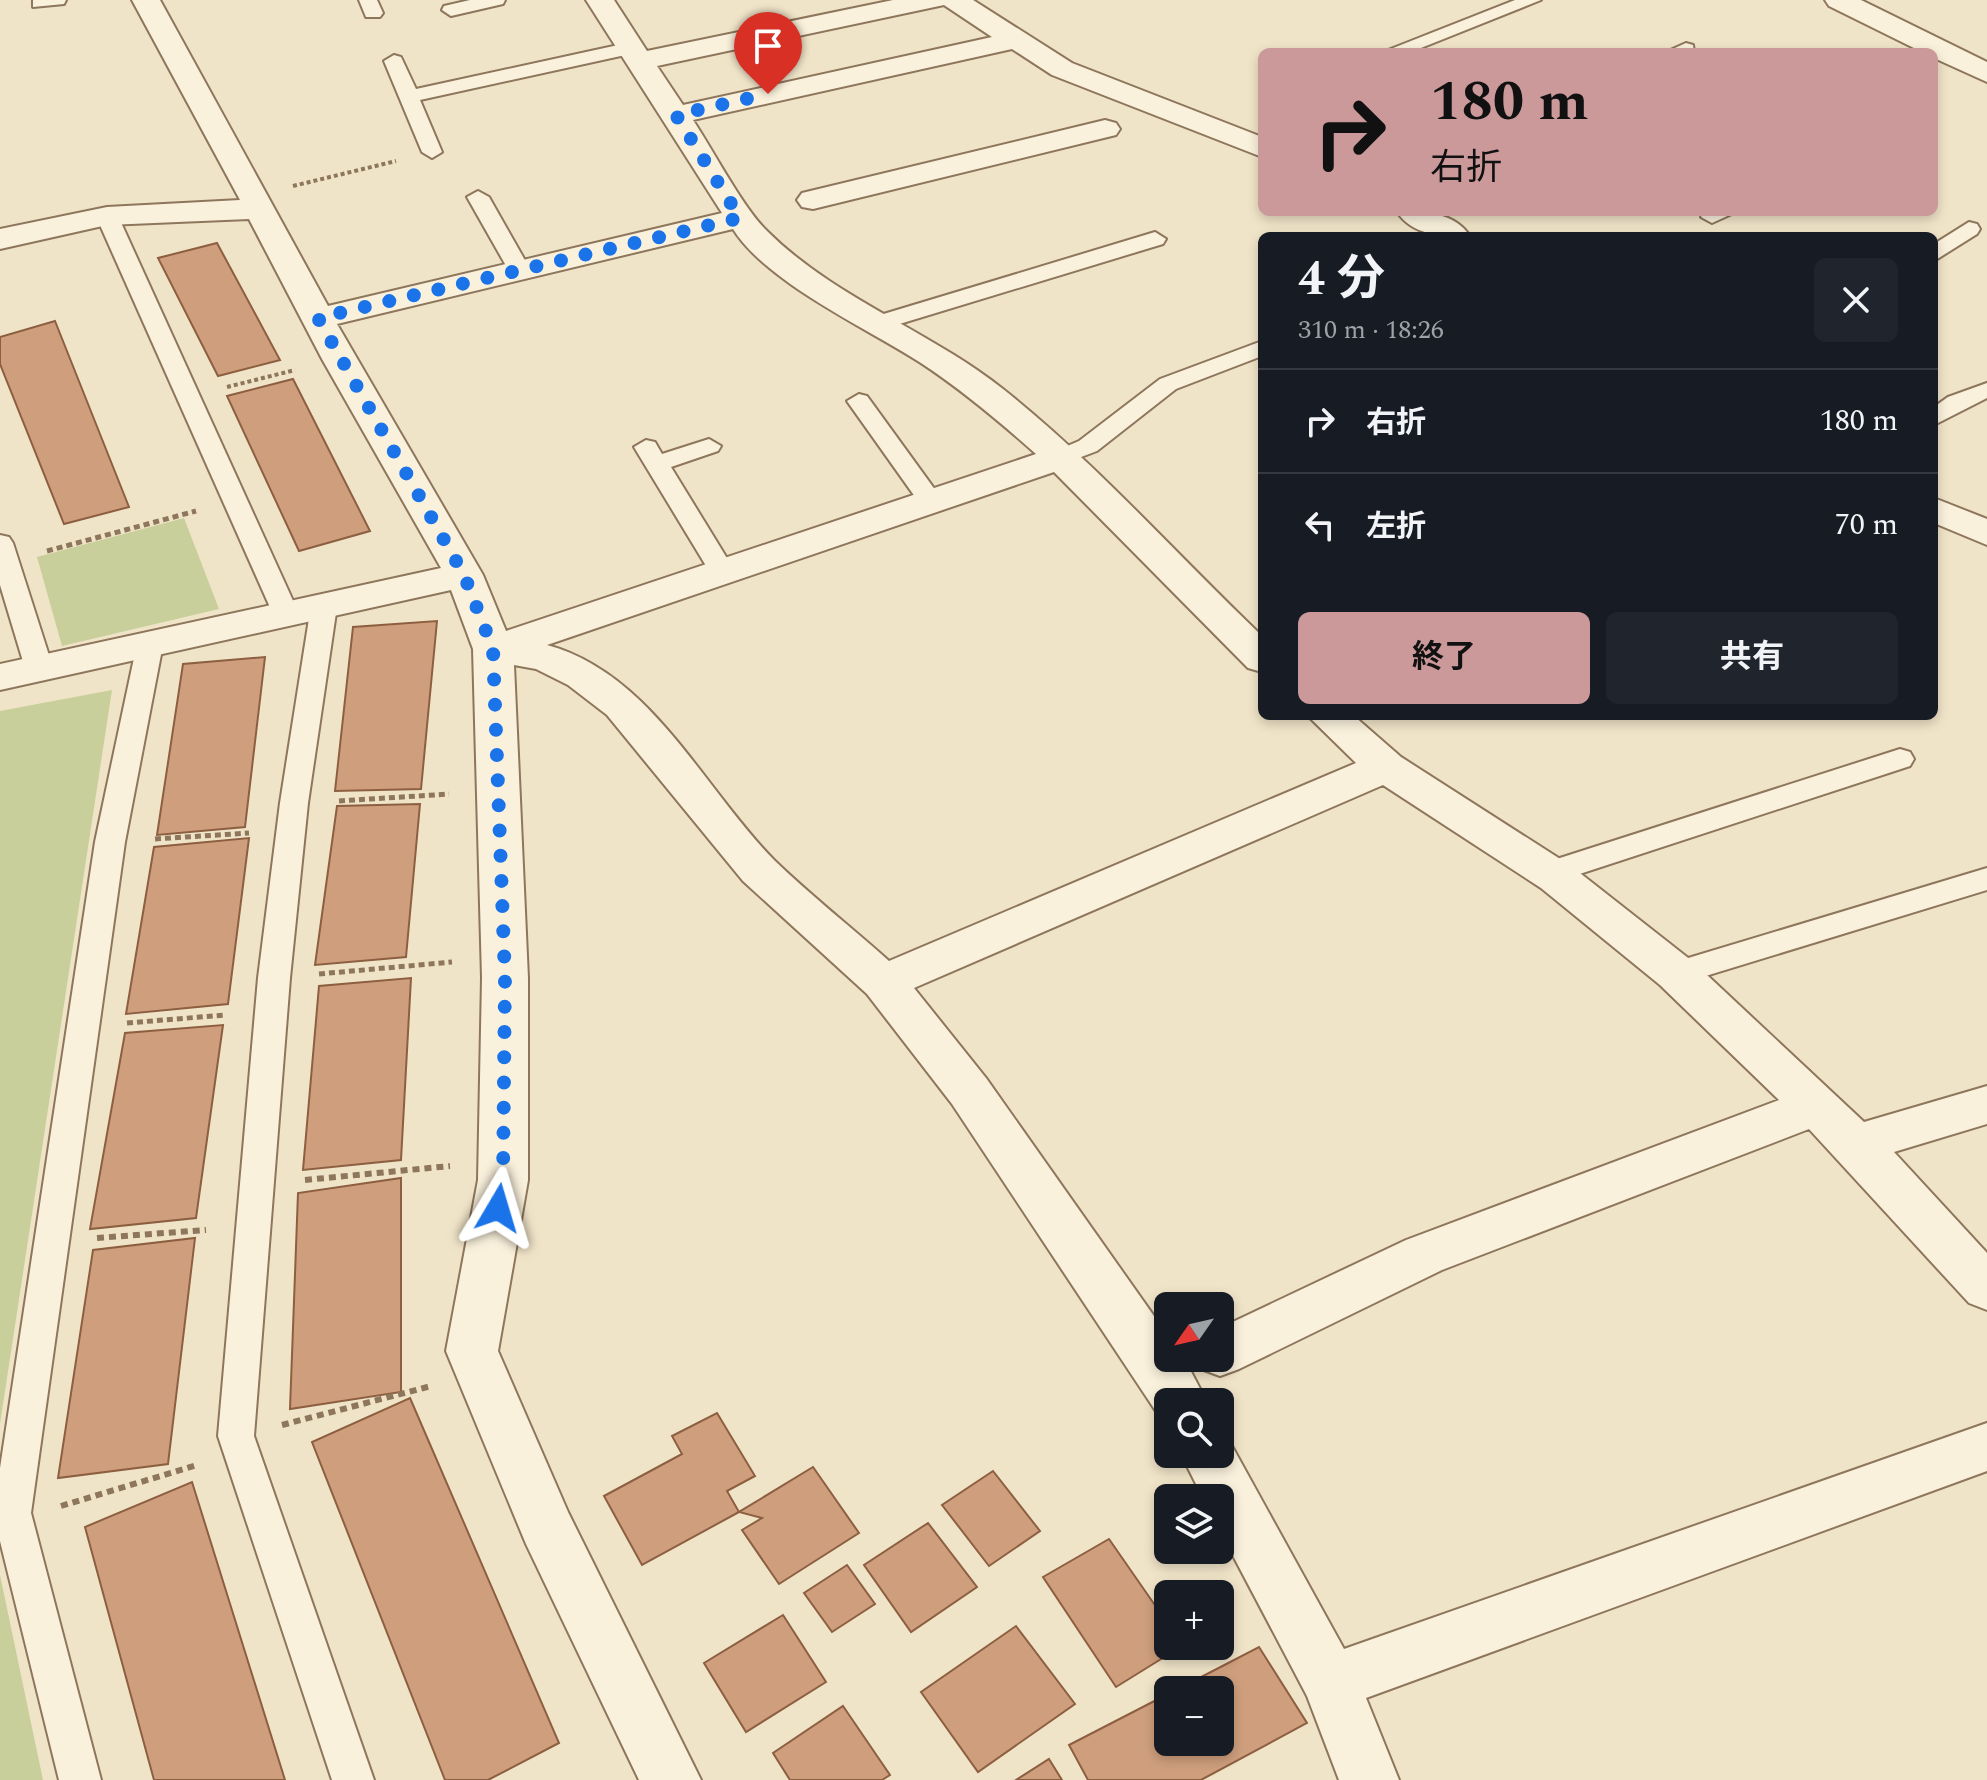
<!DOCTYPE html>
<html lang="ja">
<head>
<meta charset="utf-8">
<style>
	body { margin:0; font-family:Spectral,"Noto Sans JP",serif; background:#20242c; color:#f1f3f6; height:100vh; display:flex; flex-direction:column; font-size:30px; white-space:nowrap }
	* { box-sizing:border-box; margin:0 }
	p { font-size:26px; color:#9ea1a6 }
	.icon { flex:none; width:44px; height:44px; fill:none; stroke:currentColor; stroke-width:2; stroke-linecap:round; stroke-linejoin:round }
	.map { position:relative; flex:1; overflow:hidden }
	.side { position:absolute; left:1258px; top:232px; width:680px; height:488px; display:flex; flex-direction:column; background:#171b24; border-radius:12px; box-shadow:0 4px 12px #0003 }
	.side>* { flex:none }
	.guide { position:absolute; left:1258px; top:48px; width:680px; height:168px; border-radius:12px; box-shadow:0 4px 12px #0003; background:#cc999b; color:#111; overflow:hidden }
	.needle { width:52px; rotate:236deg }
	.fabs { position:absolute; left:1154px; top:1292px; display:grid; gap:16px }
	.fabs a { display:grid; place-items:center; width:80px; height:80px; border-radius:12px; background:#171b24; box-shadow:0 4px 12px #0003; font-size:40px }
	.pin { position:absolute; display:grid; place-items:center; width:68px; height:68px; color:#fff; margin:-82px -34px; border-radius:50% 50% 50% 0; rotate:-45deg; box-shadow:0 0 8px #0007 }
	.pin .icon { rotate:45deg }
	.me { position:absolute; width:88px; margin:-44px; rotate:7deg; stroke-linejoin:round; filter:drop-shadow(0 0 6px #0008) }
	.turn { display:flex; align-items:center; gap:28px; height:168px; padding:0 40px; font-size:36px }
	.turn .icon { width:104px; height:104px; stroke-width:2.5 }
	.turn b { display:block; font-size:56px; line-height:68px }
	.round { display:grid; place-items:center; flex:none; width:84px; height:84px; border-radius:12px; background:#20242c }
	.headline { display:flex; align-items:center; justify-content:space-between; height:136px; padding:0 40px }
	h1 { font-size:48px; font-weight:700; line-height:60px }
	.action { display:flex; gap:16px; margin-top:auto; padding:16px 40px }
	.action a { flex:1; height:92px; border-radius:12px; background:#cc999b; color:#111; font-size:32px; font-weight:700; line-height:92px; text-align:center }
	.action a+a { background:#20242c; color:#f1f3f6 }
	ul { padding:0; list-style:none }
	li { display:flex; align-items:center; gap:24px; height:104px; padding:0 40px; border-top:2px solid #363941 }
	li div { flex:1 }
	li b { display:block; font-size:30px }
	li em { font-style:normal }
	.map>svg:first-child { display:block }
	.green { fill:#c9cf9b }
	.building { fill:#cf9f7d; stroke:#8d5f41; stroke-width:2 }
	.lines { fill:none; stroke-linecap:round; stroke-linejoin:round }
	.service-casing { stroke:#8d765c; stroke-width:4 }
	.pedestrian-casing { stroke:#8d765c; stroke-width:4 }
	.minor-casing { stroke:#8d765c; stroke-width:4 }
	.path-far2 { stroke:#8d765c; stroke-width:4; stroke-dasharray:4 3; stroke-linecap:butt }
	.path-far1 { stroke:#8d765c; stroke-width:5; stroke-dasharray:6 4; stroke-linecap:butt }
	.path { stroke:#8d765c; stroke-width:6; stroke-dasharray:7 5; stroke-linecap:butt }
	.service { fill:#faf1dc; fill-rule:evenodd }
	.pedestrian { fill:#faf1dc; fill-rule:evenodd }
	.minor { fill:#faf1dc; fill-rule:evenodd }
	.route { stroke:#1a73e8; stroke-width:14; stroke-dasharray:0 25.2 }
</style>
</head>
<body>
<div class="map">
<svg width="1987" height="1780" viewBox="0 0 1987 1780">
	<rect width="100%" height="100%" fill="#f0e4c8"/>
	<g class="green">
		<polygon points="184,518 219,609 62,646 37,557"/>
		<polygon points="112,690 0,1424 0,711"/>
		<polygon points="0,1575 43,1780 0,1780"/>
	</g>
	<g class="building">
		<polygon points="217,243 280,360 218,376 158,258"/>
		<polygon points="55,321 129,507 64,524 0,364 0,337"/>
		<polygon points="293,379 370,531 299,551 227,396"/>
		<polygon points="437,621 421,789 335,791 353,627"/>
		<polygon points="265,657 245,827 157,835 183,664"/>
		<polygon points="420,804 406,957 315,965 337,806"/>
		<polygon points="249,838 228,1004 126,1014 154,847"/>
		<polygon points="411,978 401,1160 303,1170 319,986"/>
		<polygon points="223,1025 196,1218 90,1229 125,1033"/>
		<polygon points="401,1178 401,1392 290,1409 298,1193"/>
		<polygon points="195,1238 168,1464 58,1478 93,1250"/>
		<polygon points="410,1398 559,1743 488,1780 445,1780 312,1442"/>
		<polygon points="717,1413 755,1476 727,1491 739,1512 642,1565 604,1496 682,1454 672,1436"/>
		<polygon points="813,1467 859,1533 779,1584 742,1530 762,1518 739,1512"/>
		<polygon points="993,1471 1040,1531 989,1566 942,1505"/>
		<polygon points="192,1482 285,1780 154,1780 85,1527"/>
		<polygon points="928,1523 977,1587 911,1632 864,1565"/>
		<polygon points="1109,1539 1168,1624 1168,1646 1182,1646 1116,1687 1043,1577"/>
		<polygon points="847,1565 875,1604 832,1632 804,1593"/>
		<polygon points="783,1615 826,1682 746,1732 704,1663"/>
		<polygon points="1016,1626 1075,1704 978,1772 921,1692"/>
		<polygon points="1259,1647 1307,1723 1201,1780 1088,1780 1069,1745 1168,1694 1168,1742 1220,1742 1220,1690 1176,1690"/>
		<polygon points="843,1706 890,1775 882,1780 790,1780 773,1753"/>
		<polygon points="1049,1759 1062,1780 1016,1780"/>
	</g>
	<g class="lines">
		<defs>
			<g id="service">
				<polygon points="33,0 66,0 64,4 33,7"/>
				<polygon points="359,0 377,0 383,13 380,17 366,17"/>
				<polygon points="470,0 505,0 503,4 451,16 442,10 444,6"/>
				<polygon points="1515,0 1541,0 1411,52 1383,52"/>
				<polygon points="632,42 642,48 639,52 420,100 442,152 432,158 422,152 384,61 394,55 401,57 416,89"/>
				<polygon points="1686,43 1693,45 1694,52 1666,52"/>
				<polygon points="478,191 489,197 531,271 528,276 512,276 509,271 467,197"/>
				<polygon points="107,210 118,216 299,614 295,620 277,620 273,614 96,216"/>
				<polygon points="1704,212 1736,212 1712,223 1701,217"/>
				<polygon points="1969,222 1977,224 1980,229 1977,234 1934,261 1934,244"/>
				<polygon points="1155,232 1166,239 1163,244 883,329 875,331 864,324 867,319"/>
				<polygon points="1262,341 1262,356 1176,389 1097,451 1060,465 1048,458 1051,453 1079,441 1160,379"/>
				<polygon points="1987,383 1987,398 1934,425 1934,407 1948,397"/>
				<polygon points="859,394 867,396 941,498 945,503 941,508 923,508 847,401"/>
				<polygon points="709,439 721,446 718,451 671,467 736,573 732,579 714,579 634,447 646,440 655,442 662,454"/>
				<polygon points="0,535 9,537 13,543 53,668 49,674 29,674 25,668 0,585"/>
				<polygon points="324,597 333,600 337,606 308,803 290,978 254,1436 374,1780 332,1780 218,1436 258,978 280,803 311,606 315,600"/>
				<polygon points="150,635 160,638 163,644 125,842 31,1513 101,1780 59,1780 0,1541 0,1468 95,842 137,644 140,638"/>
				<polygon points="1900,749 1910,752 1914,759 1910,766 1549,884 1538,881 1534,873 1538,865"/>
				<polygon points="1987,868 1987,890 1676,985 1665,981 1660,973 1665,965"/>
			</g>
			<polygon id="pedestrian" points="1105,120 1116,123 1120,129 1116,135 813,209 802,207 797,200 802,193"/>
			<g id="minor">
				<path d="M132,0H160L328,306L722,213L586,0H614L647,51L893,0H973L1072,63L1262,137V157L1052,75L1012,49L693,120C713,150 743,208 767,231C834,298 930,331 1003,389C1097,464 1176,554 1262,636V672L1248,668L1054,472L547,645C651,673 703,788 774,860C810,895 851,927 889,961L1356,763L1308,716H1354L1401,757L1571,866L1692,961L1864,1122L1987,1086V1124L1894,1152L1987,1253V1310L1969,1303L1809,1129L1442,1270L1239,1369L1220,1376L1201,1369L1196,1358H1220V1328L1406,1240L1779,1100L1660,985L1541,888L1383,785L914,988L986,1078L1168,1336V1358H1183L1186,1362L1207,1402H1168V1421L1161,1419L952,1104L867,994L743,881L607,715L568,685L536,669L514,665L528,978V1180L498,1351L568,1512L701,1780H639L526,1544L446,1351L478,1180L482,978L473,649L451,590L0,690V664L441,568L322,359L249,219L107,225L0,249V229L107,207L240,200ZM944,5L992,37L683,105L657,66ZM733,229C767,283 867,328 921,363C962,390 999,421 1036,454L506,631L483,575L337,324Z"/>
				<polygon points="1825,0 1861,0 1987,62 1987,82 1934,58 1934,52 1922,52 1829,6"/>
				<path d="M1397,212C1424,212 1453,211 1470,236C1443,236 1414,237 1397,212Z"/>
				<polygon points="1934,498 1987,519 1987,545 1934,523"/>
				<polygon points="1987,1423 1987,1471 1366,1698 1399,1780 1339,1780 1307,1696 1220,1531 1220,1498 1203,1498 1181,1454 1220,1454 1220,1434 1227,1437 1344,1649"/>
			</g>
		</defs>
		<use href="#service" class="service-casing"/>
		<use href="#pedestrian" class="pedestrian-casing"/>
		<use href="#minor" class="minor-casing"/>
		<g class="path-far2">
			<polyline points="293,186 396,161"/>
			<polyline points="227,387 295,370"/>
		</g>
		<g class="path-far1">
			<polyline points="47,551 196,511"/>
			<polyline points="339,801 449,794"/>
			<polyline points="155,839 249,833"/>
			<polyline points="319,974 452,962"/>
			<polyline points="127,1023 225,1015"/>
		</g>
		<g class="path">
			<polyline points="305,1180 450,1166"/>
			<polyline points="97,1238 206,1230"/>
			<polyline points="282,1425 431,1386"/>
			<polyline points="61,1506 197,1465"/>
		</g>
		<use href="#service" class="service"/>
		<use href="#pedestrian" class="pedestrian"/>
		<use href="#minor" class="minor"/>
	</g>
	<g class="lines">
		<polyline class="route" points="498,1208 503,1180 505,978 493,649 464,575 318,318 740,218 676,115 768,94"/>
	</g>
</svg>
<div class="fabs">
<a><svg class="needle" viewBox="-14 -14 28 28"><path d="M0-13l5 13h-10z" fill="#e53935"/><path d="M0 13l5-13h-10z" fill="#9ea1a6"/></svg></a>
<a><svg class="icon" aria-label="search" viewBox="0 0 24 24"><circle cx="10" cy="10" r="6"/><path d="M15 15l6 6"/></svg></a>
<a><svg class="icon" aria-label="layers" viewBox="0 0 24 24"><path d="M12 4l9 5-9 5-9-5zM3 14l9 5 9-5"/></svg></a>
<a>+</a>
<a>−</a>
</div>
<div class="pin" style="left:768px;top:94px;background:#d93025"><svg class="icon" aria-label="arrive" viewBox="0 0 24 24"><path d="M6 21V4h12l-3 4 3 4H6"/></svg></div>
<svg class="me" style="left:498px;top:1208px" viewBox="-20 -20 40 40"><path d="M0-17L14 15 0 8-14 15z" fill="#1a73e8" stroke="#fff" stroke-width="4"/></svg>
<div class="guide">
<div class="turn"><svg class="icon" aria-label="right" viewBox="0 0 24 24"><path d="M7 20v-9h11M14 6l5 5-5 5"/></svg><div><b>180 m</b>右折</div></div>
</div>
<section class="side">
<div class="headline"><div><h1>4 分</h1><p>310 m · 18:26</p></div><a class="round"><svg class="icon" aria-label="close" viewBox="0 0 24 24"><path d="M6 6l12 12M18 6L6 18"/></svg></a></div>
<ul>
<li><svg class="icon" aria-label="right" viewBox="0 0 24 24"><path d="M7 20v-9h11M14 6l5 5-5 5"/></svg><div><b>右折</b></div><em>180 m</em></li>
<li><svg class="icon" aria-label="left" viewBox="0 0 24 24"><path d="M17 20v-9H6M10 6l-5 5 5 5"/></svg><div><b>左折</b></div><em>70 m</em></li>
</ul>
<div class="action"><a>終了</a><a>共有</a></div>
</section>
</div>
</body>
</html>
